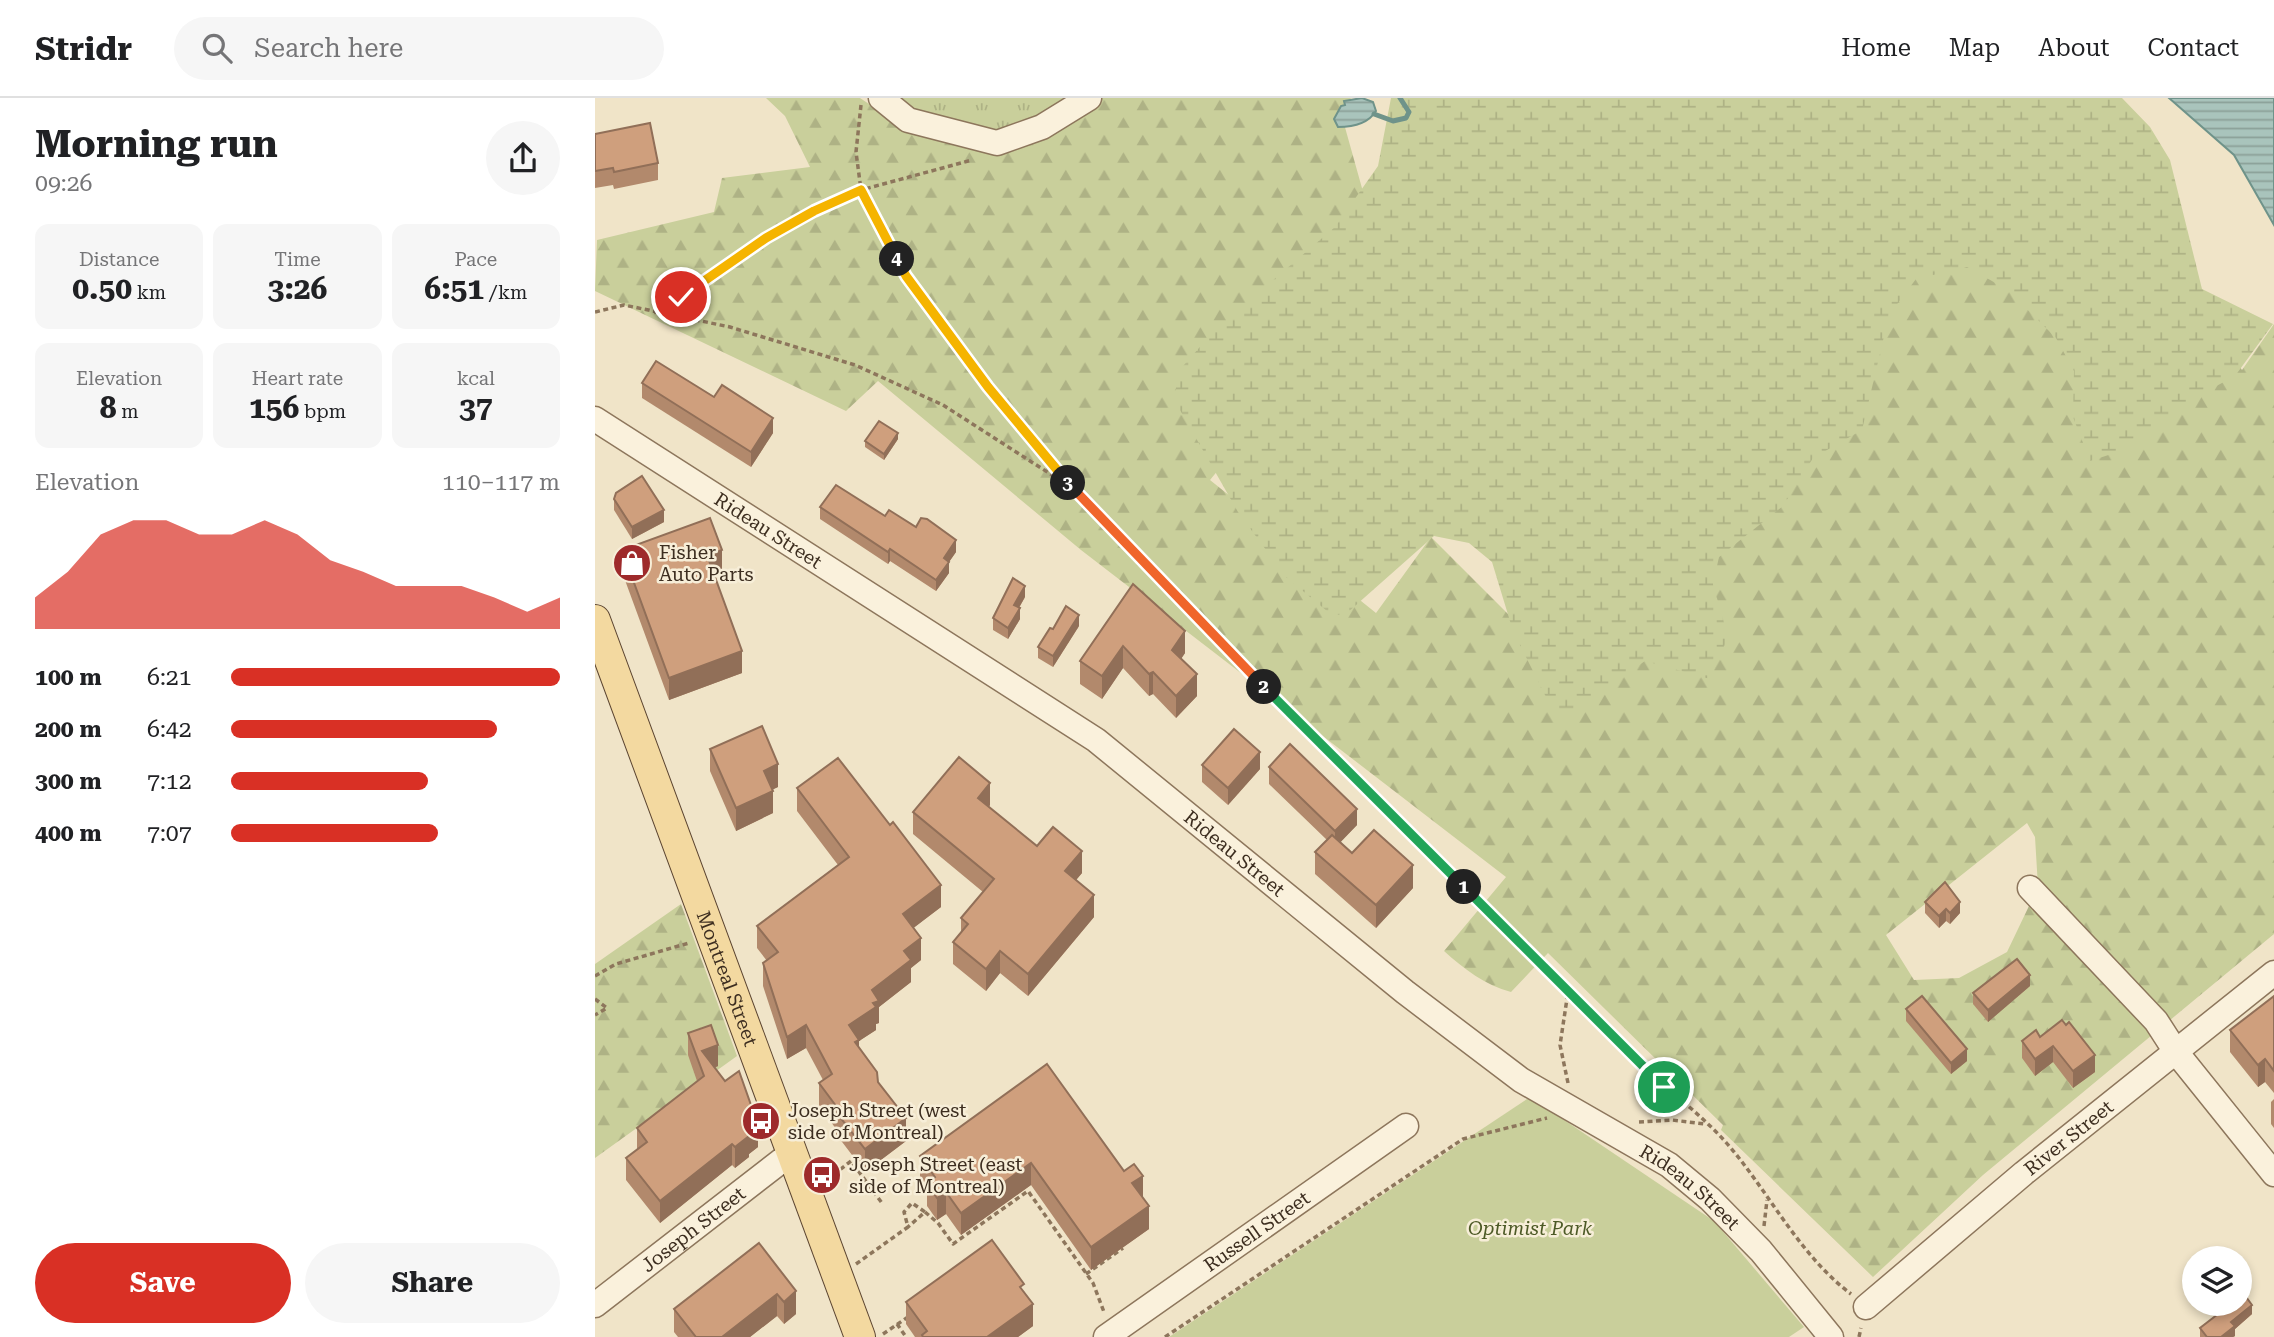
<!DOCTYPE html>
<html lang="en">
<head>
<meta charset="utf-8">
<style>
  :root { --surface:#fff; --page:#f6f6f6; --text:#202124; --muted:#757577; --line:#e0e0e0; --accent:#d93025 }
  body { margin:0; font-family:"Roboto Serif",serif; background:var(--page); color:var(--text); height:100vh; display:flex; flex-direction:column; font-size:26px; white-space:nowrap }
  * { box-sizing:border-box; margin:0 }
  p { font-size:23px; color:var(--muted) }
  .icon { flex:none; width:38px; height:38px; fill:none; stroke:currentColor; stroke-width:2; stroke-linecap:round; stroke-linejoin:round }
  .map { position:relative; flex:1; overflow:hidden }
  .side { display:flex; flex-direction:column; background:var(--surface); width:595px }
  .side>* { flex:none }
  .tools { position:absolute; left:1587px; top:1148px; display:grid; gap:14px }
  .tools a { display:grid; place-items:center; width:70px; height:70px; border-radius:50%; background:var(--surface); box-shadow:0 4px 10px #0003; font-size:35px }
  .pin { position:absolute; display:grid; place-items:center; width:60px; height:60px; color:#fff; margin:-30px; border:4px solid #fff; border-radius:50%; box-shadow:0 2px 7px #0007 }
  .km { position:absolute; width:35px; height:35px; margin:-18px; border-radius:50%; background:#222; color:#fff; font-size:19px; line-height:35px; text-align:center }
  .round { display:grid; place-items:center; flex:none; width:74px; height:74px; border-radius:37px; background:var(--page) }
  .headline { display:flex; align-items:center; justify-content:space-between; height:119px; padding:0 35px }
  h1 { font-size:38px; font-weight:700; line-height:52px }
  .stats { display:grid; grid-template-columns:repeat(3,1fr); gap:10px; height:119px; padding:7px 35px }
  .stats div { display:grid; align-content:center; border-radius:14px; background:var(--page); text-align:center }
  .stats b { font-size:30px; font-weight:700 }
  .stats small { font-size:19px; font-weight:400 }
  .stats p { font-size:19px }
  .chart { height:196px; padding:14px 35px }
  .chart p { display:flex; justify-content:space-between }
  .chart svg { width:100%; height:126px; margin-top:7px; fill:var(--accent); opacity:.7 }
  .action { display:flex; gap:14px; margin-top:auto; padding:14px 35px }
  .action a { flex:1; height:80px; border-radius:42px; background:var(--accent); color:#fff; font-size:28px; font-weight:700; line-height:80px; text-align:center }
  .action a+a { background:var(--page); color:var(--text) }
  ul { padding:0 35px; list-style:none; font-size:23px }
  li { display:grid; grid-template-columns:112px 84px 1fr; align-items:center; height:52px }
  li i { height:18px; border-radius:9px; background:var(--accent) }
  header { display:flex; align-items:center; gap:42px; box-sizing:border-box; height:98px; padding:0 35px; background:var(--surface); border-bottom:2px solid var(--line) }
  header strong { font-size:33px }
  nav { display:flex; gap:38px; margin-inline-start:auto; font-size:24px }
  .search { width:490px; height:63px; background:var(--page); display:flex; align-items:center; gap:18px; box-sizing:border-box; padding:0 24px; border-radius:38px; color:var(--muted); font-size:26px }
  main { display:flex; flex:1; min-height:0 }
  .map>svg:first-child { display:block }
  .grass { fill:url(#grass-tufts) }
  .forest { fill:url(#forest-firs); fill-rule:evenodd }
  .wetland { fill:url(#wetland-marsh) }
  .green { fill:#c9cf9b }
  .water { fill:url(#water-rules); stroke:#6f938a; stroke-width:2 }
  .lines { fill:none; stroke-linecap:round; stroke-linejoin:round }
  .stream { stroke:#6f938a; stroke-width:5 }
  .minor-casing { stroke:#8d765c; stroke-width:27 }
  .major-casing { stroke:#5b4430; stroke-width:32 }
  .path { stroke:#8d765c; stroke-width:3.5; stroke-dasharray:5 3.5; stroke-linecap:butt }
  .minor { stroke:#faf1dc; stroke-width:24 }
  .major { stroke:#f3d9a0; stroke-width:30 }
  .wall { fill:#b2896c }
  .shaded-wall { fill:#916f58 }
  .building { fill:#cf9f7d; stroke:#916f58; stroke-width:2 }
  .split-1-casing { stroke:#fff; stroke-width:14 }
  .split-2-casing { stroke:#fff; stroke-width:14 }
  .split-3-casing { stroke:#fff; stroke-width:14 }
  .split-4-casing { stroke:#fff; stroke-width:14 }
  .split-5-casing { stroke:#fff; stroke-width:14 }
  .split-1 { stroke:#22a559; stroke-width:9 }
  .split-2 { stroke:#22a559; stroke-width:9 }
  .split-3 { stroke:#f0652b; stroke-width:9 }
  .split-4 { stroke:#f5b400; stroke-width:9 }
  .split-5 { stroke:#f5b400; stroke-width:9 }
  .labels { text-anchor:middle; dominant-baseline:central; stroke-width:5; stroke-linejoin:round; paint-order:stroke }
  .street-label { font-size:19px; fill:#3d2e20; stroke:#f7eed8 }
  .poi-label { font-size:19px; fill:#3d2e20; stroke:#f7eed8; text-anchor:start }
  .park-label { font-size:19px; font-style:italic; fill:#4d5a26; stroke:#f7eed8 }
</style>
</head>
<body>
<header>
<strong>Stridr</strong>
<div class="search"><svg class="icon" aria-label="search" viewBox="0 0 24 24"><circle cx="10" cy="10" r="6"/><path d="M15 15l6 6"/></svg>Search here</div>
<nav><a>Home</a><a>Map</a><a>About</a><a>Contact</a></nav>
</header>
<main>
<section class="side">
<div class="headline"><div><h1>Morning run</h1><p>09:26</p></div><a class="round"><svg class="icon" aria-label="share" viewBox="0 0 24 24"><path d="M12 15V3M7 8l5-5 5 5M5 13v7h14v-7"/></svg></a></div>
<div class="stats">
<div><p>Distance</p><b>0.50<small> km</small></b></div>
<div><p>Time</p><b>3:26</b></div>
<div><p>Pace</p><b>6:51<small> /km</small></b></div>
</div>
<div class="stats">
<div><p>Elevation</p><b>8<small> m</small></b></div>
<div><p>Heart rate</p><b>156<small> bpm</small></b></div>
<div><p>kcal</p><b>37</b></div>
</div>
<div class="chart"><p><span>Elevation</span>110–117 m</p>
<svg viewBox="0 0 160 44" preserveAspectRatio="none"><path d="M0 44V33L10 24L20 11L30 6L40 6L50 11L60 11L70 6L80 11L90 20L100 24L110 29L120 29L130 29L140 33L150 38L160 33V44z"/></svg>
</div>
<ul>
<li><b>100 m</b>6:21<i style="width:100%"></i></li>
<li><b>200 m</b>6:42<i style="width:81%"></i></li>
<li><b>300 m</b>7:12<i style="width:60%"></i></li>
<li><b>400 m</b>7:07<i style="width:63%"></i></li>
</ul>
<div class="action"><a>Save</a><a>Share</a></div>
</section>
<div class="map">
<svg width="1679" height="1239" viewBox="0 0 1679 1239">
  <defs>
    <pattern id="grass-tufts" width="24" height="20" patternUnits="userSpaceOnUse" patternTransform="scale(1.75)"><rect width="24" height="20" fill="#c9cf9b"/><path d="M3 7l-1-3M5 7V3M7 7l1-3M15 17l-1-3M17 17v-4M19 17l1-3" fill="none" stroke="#aeb285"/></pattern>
    <pattern id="forest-firs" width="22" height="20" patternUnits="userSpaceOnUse" patternTransform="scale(1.75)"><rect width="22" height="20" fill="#c9cf9b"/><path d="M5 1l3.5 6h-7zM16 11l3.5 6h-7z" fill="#aeb285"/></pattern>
    <pattern id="wetland-marsh" width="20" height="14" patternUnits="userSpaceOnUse" patternTransform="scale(1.75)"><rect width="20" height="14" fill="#c9cf9b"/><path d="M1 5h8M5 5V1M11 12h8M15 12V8" fill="none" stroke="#aeb285"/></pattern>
    <pattern id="water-rules" width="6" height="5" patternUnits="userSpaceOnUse" patternTransform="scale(1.75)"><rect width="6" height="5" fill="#a9c4bc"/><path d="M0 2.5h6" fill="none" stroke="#8ba098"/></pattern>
  </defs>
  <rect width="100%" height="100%" fill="#f0e4c8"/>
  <polygon class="grass" points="294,0 475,0 447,21 388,38 312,13"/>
  <g class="forest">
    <path d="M171 0H265L304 26 398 55 502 0H756L746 15 803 219 678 305 615 382 781 515 836 439 937 540 1460 0 1647 272 1679 226V836L1388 1077 1278 1179 1126 1032 1128 1027 953 855 916 894C890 887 869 871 849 853L911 779 486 452 283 283 251 313 0 193 2 142 119 114 127 80 215 69 190 18ZM1432 725 1440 739 1443 789 1412 854 1364 880 1319 882 1291 837Z"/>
    <polygon points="86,806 142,958 0,1060 0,866"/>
  </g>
  <polygon class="wetland" points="796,0 1527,0 1555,29 1575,62 1607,191 1678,226 1640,278 1586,307 1532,351 1495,363 1478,319 1479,273 1461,240 1413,192 1372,169 1321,181 1294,217 1267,332 1218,360 1188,408 1124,459 1118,486 1133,539 1115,581 1050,563 972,616 953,603 918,533 897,464 874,445 839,438 752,515 738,518 691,479 643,414 581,305 581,276 619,233 740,129 783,68"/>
  <polygon class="green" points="935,999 1119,1123 1209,1229 1194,1239 574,1239"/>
  <g class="water">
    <path d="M767 0 778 4 781 13C773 26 758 29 743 29L739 21 746 8 750 7 749 3Z"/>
    <polygon points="1574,0 1679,0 1679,127 1639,57"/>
  </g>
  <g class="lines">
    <polyline class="stream" points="779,16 798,23 811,20 814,14 805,0"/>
    <defs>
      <g id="minor">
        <polyline points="286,0 313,22 402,45 447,29 494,0"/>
        <path id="s1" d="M0 321 501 642 810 894 926 982 1074 1067 1115 1101 1166 1153 1236 1239"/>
        <polyline points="1435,790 1561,923 1581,954 1679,1076"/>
        <path id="s2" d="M0 1207 195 1056"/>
        <path id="s3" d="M1271 1209 1429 1075 1679 875"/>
        <path id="s4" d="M511 1239 811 1028"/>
      </g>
      <g id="major">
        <path id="s5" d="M0 522 265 1239"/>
      </g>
    </defs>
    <use href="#minor" class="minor-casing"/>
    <use href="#major" class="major-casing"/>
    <g class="path">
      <path d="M266 7 261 54 266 92 311 178 393 289 479 391 645 564 1038 960C1072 992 1111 1019 1140 1055 1178 1102 1207 1159 1256 1196"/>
      <polyline points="0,214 29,207 135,229 260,267 348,307 474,388"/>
      <polyline points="59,215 128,173 171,140 219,113 266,92 377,62"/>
      <polyline points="0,878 21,866 94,845"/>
      <polyline points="0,901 12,910 0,917"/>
      <polyline points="973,985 965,947 973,894"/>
      <polyline points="1044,1024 1077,1022 1110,1026"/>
      <polyline points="232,1082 256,1063 287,1105"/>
      <polyline points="330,1114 343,1125 358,1146 433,1093 498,1185 509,1214"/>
      <polyline points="1169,1128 1172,1102"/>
      <polyline points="261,1166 313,1129 309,1114 317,1105 330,1114 313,1129"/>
      <polyline points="491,1176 528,1150"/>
      <polyline points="302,1226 311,1239"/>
      <polyline points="288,1236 313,1219"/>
      <polyline points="570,1239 868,1041 952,1020"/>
      <polyline points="1264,1239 1266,1230"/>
    </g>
    <use href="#minor" class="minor"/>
    <use href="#major" class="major"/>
  </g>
  <g class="wall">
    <polygon points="0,36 63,65 63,82 19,91 18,87 0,90"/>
    <polygon points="47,285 119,299 178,335 156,369 47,300"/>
    <polygon points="303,341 289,362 270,349 270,343"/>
    <polygon points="19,401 69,424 37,441 19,412"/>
    <polygon points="225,409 290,418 321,429 361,454 354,464 354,475 341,493 295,463 293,466 225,421"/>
    <polygon points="27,452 127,474 120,476 147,575 74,602 27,474"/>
    <polygon points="538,486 590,555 586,561 602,598 581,620 558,596 554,598 528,570 507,601 485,586 485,563"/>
    <polygon points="430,499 424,510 425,521 413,541 398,532 398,520"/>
    <polygon points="484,528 458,569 443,560 443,549"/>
    <polygon points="115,651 183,689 177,691 178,715 141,733 115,673"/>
    <polygon points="607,667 665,671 633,707 607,684"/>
    <polygon points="674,669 762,727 745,744 757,755 818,790 781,830 720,776 720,754 732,742 674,686"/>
    <polygon points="202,690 346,809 318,830 326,862 316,870 316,884 284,909 284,925 281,926 281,932 264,943 264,949 283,984 311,1043 270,1074 241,1036 241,1031 224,1007 224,985 228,982 211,950 192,961 168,888 168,865 172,863 162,850 162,828 243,767 202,713"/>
    <polygon points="395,707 394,709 442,748 487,775 481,782 499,819 433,898 405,875 391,893 358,866 358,844 366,835 366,820 388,794 318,736 318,714"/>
    <polygon points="1330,804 1365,815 1355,826 1351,823 1344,830 1330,815"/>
    <polygon points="1435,888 1393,924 1378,906 1378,895"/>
    <polygon points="1679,898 1679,995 1670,984 1663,989 1635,954 1635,932"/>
    <polygon points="1311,911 1372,963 1356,976 1311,923"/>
    <polygon points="93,935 123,968 120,970 163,1049 154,1056 154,1059 140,1070 137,1067 65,1125 31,1082 31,1060 42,1052 42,1030 102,983 93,957"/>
    <polygon points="1445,939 1500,974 1478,990 1458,964 1440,978 1427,960 1427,943"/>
    <polygon points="452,966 547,1100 554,1131 496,1172 436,1087 366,1137 351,1116 342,1122 332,1108 332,1090 325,1081 325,1058"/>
    <polygon points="1679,1001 1679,1030 1676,1026 1676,1004"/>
    <polygon points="201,1193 201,1216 189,1226 182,1218 155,1239 83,1239 79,1234 79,1211"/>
    <polygon points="429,1193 438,1228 423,1239 320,1239 311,1226 311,1204"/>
    <polygon points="1624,1210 1657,1216 1640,1231 1640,1238 1638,1239 1605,1239 1605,1230 1624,1215"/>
  </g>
  <g class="shaded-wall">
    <polygon points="178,320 178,335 156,369 156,354"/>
    <polygon points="303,335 303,341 289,362 289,356"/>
    <polygon points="69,412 69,424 37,441 37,429"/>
    <polygon points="361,442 361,454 354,464 354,475 341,493 341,482 349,460"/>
    <polygon points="295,451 295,463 293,466 293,454"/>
    <polygon points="127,452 127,474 112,479 112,457"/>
    <polygon points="430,488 430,499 419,518 419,507"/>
    <polygon points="425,510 425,521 413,541 413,530"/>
    <polygon points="484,517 484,528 458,569 458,558"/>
    <polygon points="590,533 590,555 577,574 577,552"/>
    <polygon points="528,548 528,570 507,601 507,578"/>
    <polygon points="147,553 147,575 74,602 74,580"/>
    <polygon points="558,574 558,596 554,598 554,576"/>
    <polygon points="602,576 602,598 581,620 581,598"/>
    <polygon points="665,654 665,671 633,707 633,690"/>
    <polygon points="183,666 183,689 169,696 169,673"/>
    <polygon points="395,685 395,707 383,722 383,700"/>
    <polygon points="178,693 178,715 141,733 141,710"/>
    <polygon points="762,711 762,727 740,750 740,733"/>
    <polygon points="487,753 487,775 470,795 470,773"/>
    <polygon points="818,767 818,790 781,830 781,807"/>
    <polygon points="346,787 346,809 308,838 308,816"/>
    <polygon points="499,797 499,819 433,898 433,876"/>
    <polygon points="1365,804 1365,815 1355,826 1355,815"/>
    <polygon points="1351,811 1351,823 1344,830 1344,818"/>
    <polygon points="326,840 326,862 316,870 316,884 284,909 284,925 281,926 281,932 264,943 264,964 254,927 277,892 309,853"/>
    <polygon points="405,853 405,875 391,893 391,871"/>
    <polygon points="1435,877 1435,888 1393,924 1393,912"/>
    <polygon points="211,927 211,950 192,961 192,939"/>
    <polygon points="123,947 123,968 107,974 107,953"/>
    <polygon points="1458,948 1458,964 1440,978 1440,961"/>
    <polygon points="1372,951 1372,963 1356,976 1356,965"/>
    <polygon points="1500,957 1500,974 1478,990 1478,973"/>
    <polygon points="1670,961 1670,984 1663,989 1663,967"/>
    <polygon points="311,1020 311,1043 270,1074 270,1051"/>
    <polygon points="163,1027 163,1049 154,1056 154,1059 140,1070 140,1049 152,1035"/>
    <polygon points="137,1046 137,1067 65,1125 65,1103"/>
    <polygon points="436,1065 436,1087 366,1137 366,1115"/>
    <polygon points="548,1078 548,1100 537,1085"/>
    <polygon points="351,1094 351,1116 342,1122 342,1100"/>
    <polygon points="554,1108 554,1131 496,1172 496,1149"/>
    <polygon points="201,1193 201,1216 189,1226 189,1204"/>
    <polygon points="182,1196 182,1218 155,1239 127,1239"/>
    <polygon points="438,1206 438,1228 423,1239 392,1239"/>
    <polygon points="1657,1207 1657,1216 1640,1231 1640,1238 1638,1239 1626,1239 1636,1224"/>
  </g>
  <g class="building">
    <polygon points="55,25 63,65 19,74 18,70 0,73 0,36"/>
    <polygon points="61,263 119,299 127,287 178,320 156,354 47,285"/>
    <polygon points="284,323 303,335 289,356 270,343"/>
    <polygon points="47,378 69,412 37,429 19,401 21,395"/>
    <polygon points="241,387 290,418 294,412 321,429 326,420 332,421 361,442 349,460 354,464 341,482 295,451 293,454 225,409"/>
    <polygon points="115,420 127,452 112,457 147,553 74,580 27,452"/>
    <polygon points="418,480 430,488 419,507 425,510 413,530 398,520"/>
    <polygon points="538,486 590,533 577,552 602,576 581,598 558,574 554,576 528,548 507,578 485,563"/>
    <polygon points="471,508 484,517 458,558 443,549 455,530 458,531"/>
    <polygon points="167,628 183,666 169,673 178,693 141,710 115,651"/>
    <polygon points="639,631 665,654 633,690 607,667"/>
    <polygon points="695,646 762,711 740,733 674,669"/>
    <polygon points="364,659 395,685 383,700 442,748 458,729 487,753 470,773 499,797 433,876 405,853 391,871 358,844 373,826 366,820 399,781 318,714"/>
    <polygon points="243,660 295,727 298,724 346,787 308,816 326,840 309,853 316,862 277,892 284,903 278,905 281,909 254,927 264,942 260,944 282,974 283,984 311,1020 270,1051 241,1014 244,1012 224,985 237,976 211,927 192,939 168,865 183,854 162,828 254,759 202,690"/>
    <polygon points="779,732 818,767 781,807 720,754 737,737 757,755"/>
    <polygon points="1350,784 1365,804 1355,815 1351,811 1344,818 1330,804"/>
    <polygon points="1422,861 1435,877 1393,912 1378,895"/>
    <polygon points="1327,898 1372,951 1356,965 1311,911"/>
    <polygon points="1679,898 1679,973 1670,961 1663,967 1635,932"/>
    <polygon points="1467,922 1471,927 1474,924 1500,957 1478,973 1458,948 1440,961 1427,943 1441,932 1445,939"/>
    <polygon points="116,927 123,947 107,953 130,983 144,973 163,1027 152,1035 154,1038 140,1049 137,1046 65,1103 31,1060 52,1044 42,1030 109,978 93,935"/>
    <polygon points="452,966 529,1073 539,1066 548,1078 537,1085 554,1108 496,1149 436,1065 366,1115 351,1094 342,1100 332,1086 340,1079 325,1058"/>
    <polygon points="397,1142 429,1186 425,1189 438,1206 392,1239 328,1239 327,1237 332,1233 311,1204"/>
    <polygon points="164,1145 201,1193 189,1204 182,1196 127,1239 101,1239 79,1211"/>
    <polygon points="1646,1192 1657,1207 1636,1224 1640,1228 1626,1239 1612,1239 1605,1230 1627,1213 1624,1210 1629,1206 1645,1206"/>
  </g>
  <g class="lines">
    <defs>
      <polyline id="split-1" points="869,789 1069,989"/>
      <polyline id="split-2" points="669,589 869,789"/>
      <polyline id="split-3" points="473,385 669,589"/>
      <polyline id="split-4" points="302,161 311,178 393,289 473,385"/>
      <polyline id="split-5" points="86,199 171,140 219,113 266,92 302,161"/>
    </defs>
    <use href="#split-1" class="split-1-casing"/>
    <use href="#split-2" class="split-2-casing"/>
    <use href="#split-3" class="split-3-casing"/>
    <use href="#split-4" class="split-4-casing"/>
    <use href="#split-5" class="split-5-casing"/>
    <use href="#split-1" class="split-1"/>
    <use href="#split-2" class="split-2"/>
    <use href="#split-3" class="split-3"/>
    <use href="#split-4" class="split-4"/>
    <use href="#split-5" class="split-5"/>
  </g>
  <defs>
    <symbol id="shop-disc" viewBox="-11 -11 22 22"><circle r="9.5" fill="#9e2a2b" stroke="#f7eed8"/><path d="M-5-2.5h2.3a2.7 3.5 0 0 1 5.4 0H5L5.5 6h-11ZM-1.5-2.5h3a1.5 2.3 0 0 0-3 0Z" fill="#fff"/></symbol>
    <symbol id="bus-disc" viewBox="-11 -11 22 22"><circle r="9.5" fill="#9e2a2b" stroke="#f7eed8"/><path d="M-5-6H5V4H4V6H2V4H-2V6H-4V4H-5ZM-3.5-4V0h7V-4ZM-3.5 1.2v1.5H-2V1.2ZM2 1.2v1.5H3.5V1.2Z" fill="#fff"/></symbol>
  </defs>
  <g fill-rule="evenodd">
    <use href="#shop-disc" x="15" y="443" width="44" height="44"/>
    <use href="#bus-disc" x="144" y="1001" width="44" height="44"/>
    <use href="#bus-disc" x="205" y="1055" width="44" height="44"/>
  </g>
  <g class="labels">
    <g class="street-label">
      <text stroke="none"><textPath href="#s1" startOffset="206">Rideau Street</textPath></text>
      <text stroke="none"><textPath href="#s1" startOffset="774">Rideau Street</textPath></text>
      <text stroke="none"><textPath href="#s5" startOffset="382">Montreal Street</textPath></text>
      <text stroke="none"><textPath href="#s3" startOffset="264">River Street</textPath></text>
      <text stroke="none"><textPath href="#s1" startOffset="1340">Rideau Street</textPath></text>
      <text stroke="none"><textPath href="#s2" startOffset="124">Joseph Street</textPath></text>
      <text stroke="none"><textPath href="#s4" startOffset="184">Russell Street</textPath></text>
    </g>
    <g class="poi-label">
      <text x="64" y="454">Fisher<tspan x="64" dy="22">Auto Parts</tspan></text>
      <text x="193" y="1012">Joseph Street (west<tspan x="193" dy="22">side of Montreal)</tspan></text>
      <text x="254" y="1066">Joseph Street (east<tspan x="254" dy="22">side of Montreal)</tspan></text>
    </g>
    <g class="park-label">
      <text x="935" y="1130">Optimist Park</text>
    </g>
  </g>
</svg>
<div class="tools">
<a><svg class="icon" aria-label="layers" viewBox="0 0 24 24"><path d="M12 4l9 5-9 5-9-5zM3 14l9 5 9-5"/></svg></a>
</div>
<div class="pin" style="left:1069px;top:989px;background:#1e9e55"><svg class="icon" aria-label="arrive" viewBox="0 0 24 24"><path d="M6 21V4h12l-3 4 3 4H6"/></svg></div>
<div class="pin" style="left:86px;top:199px;background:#d93025"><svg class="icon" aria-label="check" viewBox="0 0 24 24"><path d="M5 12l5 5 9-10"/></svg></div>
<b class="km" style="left:869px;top:789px">1</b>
<b class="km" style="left:669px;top:589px">2</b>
<b class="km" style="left:473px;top:385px">3</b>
<b class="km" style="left:302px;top:161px">4</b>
</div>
</main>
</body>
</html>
